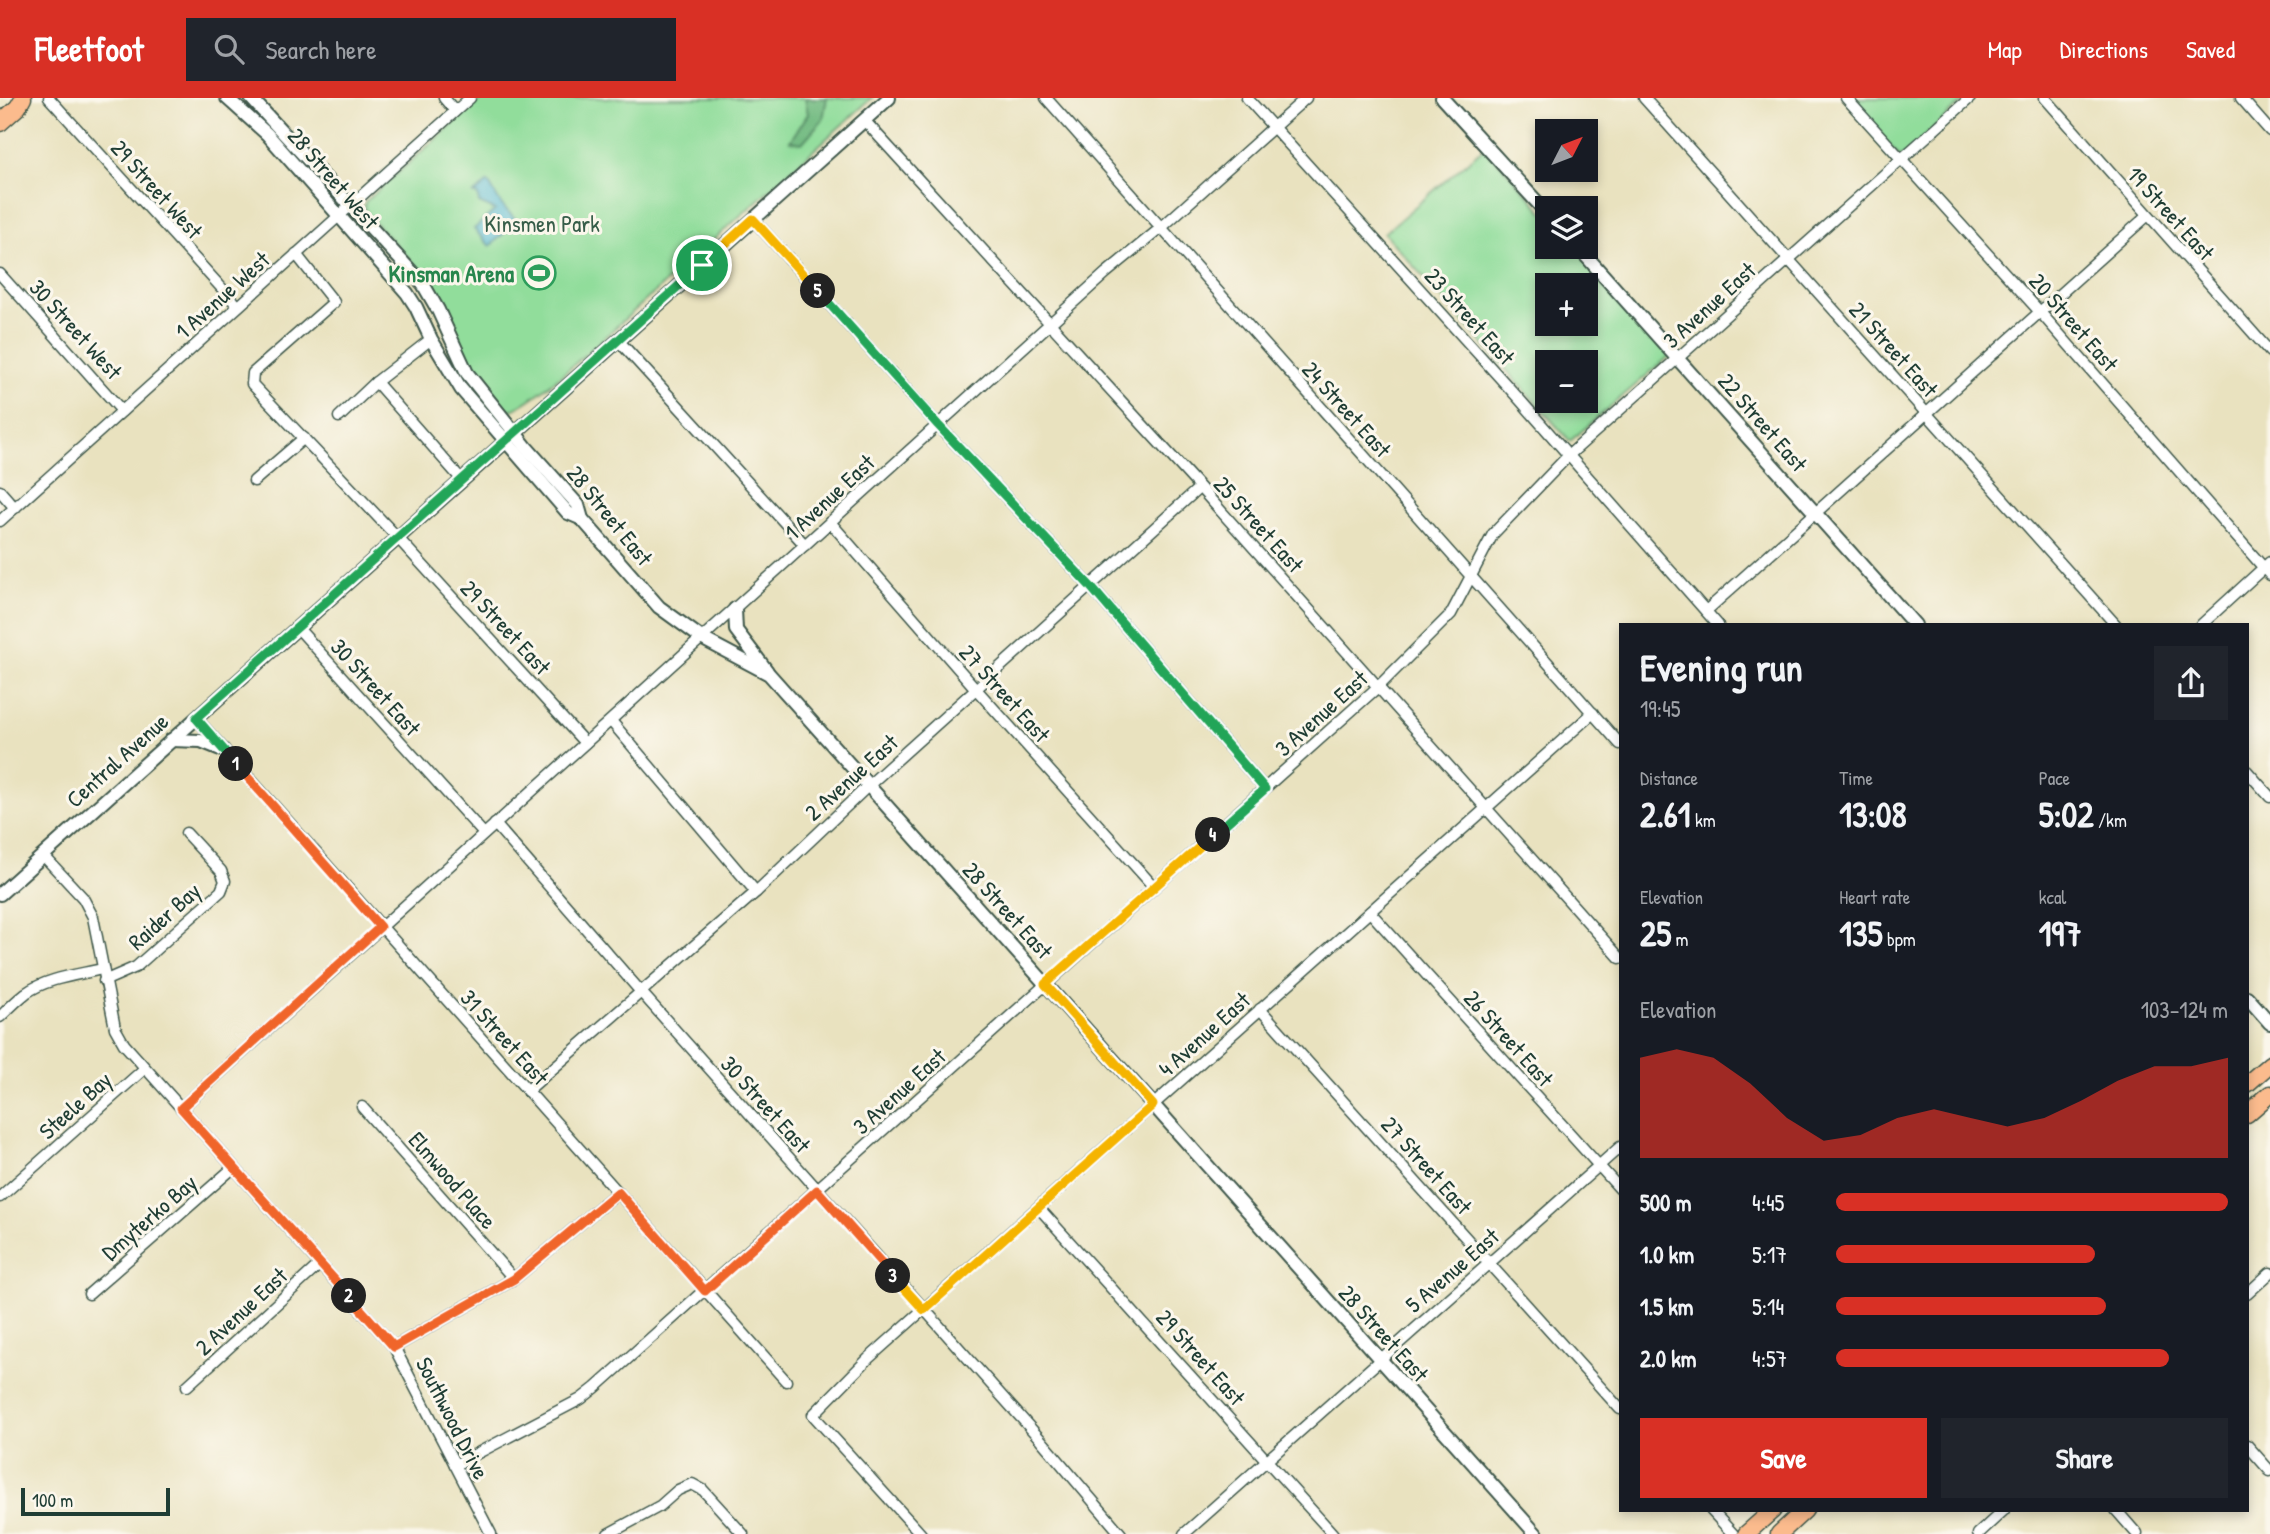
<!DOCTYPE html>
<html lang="en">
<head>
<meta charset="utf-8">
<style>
  :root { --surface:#171b24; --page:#20242c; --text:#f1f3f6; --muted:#9ea1a6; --accent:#d93025 }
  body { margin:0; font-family:"Patrick Hand",sans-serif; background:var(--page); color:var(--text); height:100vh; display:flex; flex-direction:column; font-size:26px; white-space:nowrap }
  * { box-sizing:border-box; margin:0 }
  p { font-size:23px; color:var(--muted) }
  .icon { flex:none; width:38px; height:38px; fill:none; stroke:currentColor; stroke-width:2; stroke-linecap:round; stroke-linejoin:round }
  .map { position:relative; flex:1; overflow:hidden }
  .drawer { position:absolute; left:1619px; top:525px; width:630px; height:889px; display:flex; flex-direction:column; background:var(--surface); border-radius:0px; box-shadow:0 4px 10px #0003 }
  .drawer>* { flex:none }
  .needle { width:46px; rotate:48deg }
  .tools { position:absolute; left:1535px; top:21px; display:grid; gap:14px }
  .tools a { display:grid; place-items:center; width:63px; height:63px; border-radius:0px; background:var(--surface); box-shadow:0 4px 10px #0003; font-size:35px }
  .scale { position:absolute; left:21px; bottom:18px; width:149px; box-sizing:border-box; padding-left:7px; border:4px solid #1f3d34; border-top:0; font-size:19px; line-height:24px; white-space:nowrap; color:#1f3d34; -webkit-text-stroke:5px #fbf7ec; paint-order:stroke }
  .pin { position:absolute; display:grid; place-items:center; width:60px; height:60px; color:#fff; margin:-30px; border:4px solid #fff; border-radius:50%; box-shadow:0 2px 7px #0007 }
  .km { position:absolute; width:35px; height:35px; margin:-18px; border-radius:50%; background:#222; color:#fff; font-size:19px; line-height:35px; text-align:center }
  .round { display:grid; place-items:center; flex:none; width:74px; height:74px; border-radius:0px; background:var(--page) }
  .head { display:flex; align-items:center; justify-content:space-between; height:119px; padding:0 21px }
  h1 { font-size:38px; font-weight:700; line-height:52px }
  .figures { display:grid; grid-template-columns:repeat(3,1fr); gap:10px; height:119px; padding:7px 21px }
  .figures div { display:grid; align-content:center }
  .figures b { font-size:35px; font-weight:700 }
  .figures small { font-size:19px; font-weight:400 }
  .figures p { font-size:19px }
  .chart { height:196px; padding:14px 21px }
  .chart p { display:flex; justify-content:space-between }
  .chart svg { width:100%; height:126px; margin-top:7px; fill:var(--accent); opacity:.7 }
  .action { display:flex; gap:14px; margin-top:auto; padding:14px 21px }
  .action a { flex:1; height:80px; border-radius:0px; background:var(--accent); color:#fff; font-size:28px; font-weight:700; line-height:80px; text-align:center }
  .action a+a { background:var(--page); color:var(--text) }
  ul { padding:0 21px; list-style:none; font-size:23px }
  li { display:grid; grid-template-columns:112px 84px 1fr; align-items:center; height:52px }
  li i { height:18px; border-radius:9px; background:var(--accent) }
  header { display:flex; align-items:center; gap:42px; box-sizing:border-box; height:98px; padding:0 35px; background:var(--accent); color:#fff }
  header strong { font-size:33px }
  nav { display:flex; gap:38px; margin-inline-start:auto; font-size:24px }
  .search { width:490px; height:63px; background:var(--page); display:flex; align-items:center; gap:18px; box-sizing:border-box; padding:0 24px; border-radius:0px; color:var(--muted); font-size:26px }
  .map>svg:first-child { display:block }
  .green { fill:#91dd9b; stroke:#588d68; stroke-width:2; fill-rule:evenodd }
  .forest { fill:#74bc83; stroke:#4a7c5c; stroke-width:2 }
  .water { fill:#52b9d0; stroke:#387b82; stroke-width:2 }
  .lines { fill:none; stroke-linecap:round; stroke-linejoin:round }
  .minor-casing { stroke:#3d5649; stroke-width:13 }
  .tertiary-casing { stroke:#3d5649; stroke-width:16 }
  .primary-casing { stroke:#3d5649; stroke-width:19 }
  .trunk-casing { stroke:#3d5649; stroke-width:19 }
  .minor { stroke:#fff; stroke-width:10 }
  .tertiary { stroke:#fff; stroke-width:12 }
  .primary { stroke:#fbbb8d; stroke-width:16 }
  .trunk { stroke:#fbbb8d; stroke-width:16 }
  .split-1-casing { stroke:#fff; stroke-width:14 }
  .split-2-casing { stroke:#fff; stroke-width:14 }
  .split-3-casing { stroke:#fff; stroke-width:14 }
  .split-4-casing { stroke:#fff; stroke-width:14 }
  .split-5-casing { stroke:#fff; stroke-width:14 }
  .split-6-casing { stroke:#fff; stroke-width:14 }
  .split-1 { stroke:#22a559; stroke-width:9 }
  .split-2 { stroke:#f0652b; stroke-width:9 }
  .split-3 { stroke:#f0652b; stroke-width:9 }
  .split-4 { stroke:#f5b400; stroke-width:9 }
  .split-5 { stroke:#22a559; stroke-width:9 }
  .split-6 { stroke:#f5b400; stroke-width:9 }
  .labels { text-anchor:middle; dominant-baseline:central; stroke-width:6; stroke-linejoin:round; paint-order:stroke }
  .street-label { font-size:23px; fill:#1f3d34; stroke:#fbf7ec }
  .park-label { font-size:23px; fill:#365d49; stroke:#fbf7ec }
  .leisure-label { font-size:23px; font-weight:bold; fill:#27864d; stroke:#fbf7ec; text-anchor:end }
</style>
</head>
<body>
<header>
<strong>Fleetfoot</strong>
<div class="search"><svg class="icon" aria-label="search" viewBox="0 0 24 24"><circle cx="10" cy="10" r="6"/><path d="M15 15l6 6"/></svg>Search here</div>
<nav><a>Map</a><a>Directions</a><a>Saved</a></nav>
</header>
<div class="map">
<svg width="2270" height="1436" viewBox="0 0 2270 1436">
  <rect width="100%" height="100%" fill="#fbf7ec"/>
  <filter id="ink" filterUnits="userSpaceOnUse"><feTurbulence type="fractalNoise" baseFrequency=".0143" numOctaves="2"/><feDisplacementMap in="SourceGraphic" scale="14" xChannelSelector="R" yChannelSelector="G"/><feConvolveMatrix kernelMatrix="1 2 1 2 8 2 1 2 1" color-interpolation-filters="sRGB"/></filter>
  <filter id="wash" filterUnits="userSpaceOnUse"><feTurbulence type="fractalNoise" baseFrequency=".00686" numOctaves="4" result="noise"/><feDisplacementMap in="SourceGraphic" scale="28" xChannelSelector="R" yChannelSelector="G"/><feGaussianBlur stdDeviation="1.57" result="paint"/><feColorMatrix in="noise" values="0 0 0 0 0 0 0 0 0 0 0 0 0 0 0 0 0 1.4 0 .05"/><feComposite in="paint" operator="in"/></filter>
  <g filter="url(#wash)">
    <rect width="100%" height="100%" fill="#e9e2bf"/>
    <g class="green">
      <path d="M482 0H872L568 272C557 281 522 311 510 312 502 309 497 302 491 295 461 262 454 223 431 187 413 159 383 139 364 110L365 104Z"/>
      <polygon points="1846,0 1967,0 1901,60"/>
      <path d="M1485 49 1547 118V149H1575L1672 256 1570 343 1384 135ZM1547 187H1586V226H1547ZM1547 264H1586V303H1547Z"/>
    </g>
    <polygon class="forest" points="805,0 827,0 823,21 802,45 790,43 808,16"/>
    <polygon class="water" points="488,84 501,106 517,123 490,148 474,131 495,112 479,105 478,97 474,96"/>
  </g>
  <g filter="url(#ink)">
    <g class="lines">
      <defs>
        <g id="minor">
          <polyline points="49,0 238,208"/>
          <polyline points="444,0 455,13"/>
          <polyline points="1046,0 1620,646"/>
          <polyline points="1247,0 1520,302 1718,527"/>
          <polyline points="1644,0 2116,527"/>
          <polyline points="1846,0 2040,214 2270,477"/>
          <polyline points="2045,0 2270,254"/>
          <polyline points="2241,0 2270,33"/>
          <polyline points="864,22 1195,384 1620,860"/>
          <polyline points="753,121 938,327 1091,489 1265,691"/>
          <polyline points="296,156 334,204 253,275 252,286 397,439 585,645"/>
          <polyline points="0,176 122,313"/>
          <polyline points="618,242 805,447"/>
          <polyline points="376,284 462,382"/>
          <polyline points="339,319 376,284 431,241"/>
          <polyline points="254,383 304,340"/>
          <polyline points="0,393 15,410"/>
          <polyline points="0,423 470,0"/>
          <polyline points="830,424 976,591 1154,789"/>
          <polyline points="1706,513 2147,118"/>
          <polyline points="2201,527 2270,464"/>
          <polyline points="297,529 484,736"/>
          <polyline points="196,620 786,1283"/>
          <polyline points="611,623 756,794"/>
          <polyline points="2247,673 2270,699"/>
          <polyline points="495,726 641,894 1041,1342 1121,1436"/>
          <polyline points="43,757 83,800 93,819 115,930 124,946 394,1249 491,1436"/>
          <polyline points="1370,814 1620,1091"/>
          <polyline points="104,883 136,869 221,793 225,783 221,773 186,735"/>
          <polyline points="1260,911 1620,1311"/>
          <path d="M0 919C8 911 17 902 26 895 47 880 77 877 102 871"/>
          <polyline points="527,993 756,794 869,687 1199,390"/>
          <polyline points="362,1009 514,1181"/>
          <polyline points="181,1010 1106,175 1162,129 1306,0"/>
          <polyline points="0,1099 144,971"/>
          <polyline points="1039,1110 1333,1436"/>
          <polyline points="89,1196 233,1070"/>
          <polyline points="2247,1196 2270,1175"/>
          <polyline points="394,1249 514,1181 618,1094"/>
          <polyline points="187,1288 320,1166"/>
          <polyline points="2247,1347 2270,1373"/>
          <polyline points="455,1367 581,1301 595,1290 1379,588 1451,516 1493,436 1569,357 1970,0"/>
          <polyline points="1711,1412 1733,1436"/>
          <polyline points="2116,1412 2137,1436"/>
          <polyline points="608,1436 660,1408 678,1392 692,1386 703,1392 743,1436"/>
          <polyline points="921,1436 813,1317 869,1260 1593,615"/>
          <polyline points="1184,1436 1620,1049"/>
          <polyline points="1978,1436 2004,1412"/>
        </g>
        <g id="tertiary">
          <polyline points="227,0 267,36 407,195 416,209 431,241 461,291 568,415 582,421"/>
          <polyline points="251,0 423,186 438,212 467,275 527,350 578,407 582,421 659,509 703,541 769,576 1536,1436"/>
          <polyline points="1442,0 1547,115"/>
          <polyline points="1578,149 1915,527"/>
          <polyline points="735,511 736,532 767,573"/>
          <polyline points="171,642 201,643 223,652"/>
          <polyline points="0,796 889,0"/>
          <polyline points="2247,899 2270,925"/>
        </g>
        <g id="primary">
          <polyline points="2247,986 2270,966"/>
          <polyline points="2247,1016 2270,996"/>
          <polyline points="1746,1436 1773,1412"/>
          <polyline points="1779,1436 1805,1412"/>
        </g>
        <polyline id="trunk" points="0,25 18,9 23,0"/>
      </defs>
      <use href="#minor" class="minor-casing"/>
      <use href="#tertiary" class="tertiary-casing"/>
      <use href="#primary" class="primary-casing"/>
      <use href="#trunk" class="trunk-casing"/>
      <use href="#minor" class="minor"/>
      <use href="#tertiary" class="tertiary"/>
      <use href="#primary" class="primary"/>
      <use href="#trunk" class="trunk"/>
    </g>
  </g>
  <g class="lines" filter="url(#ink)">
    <defs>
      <polyline id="split-1" points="236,666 196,620 702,167"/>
      <polyline id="split-2" points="236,666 380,829 181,1010 349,1198"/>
      <polyline id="split-3" points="349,1198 394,1249 514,1181 618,1094 705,1193 817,1092 893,1178"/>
      <polyline id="split-4" points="893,1178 924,1212 1153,1007 1045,886 1213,737"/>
      <polyline id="split-5" points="818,193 938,327 1091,489 1265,691 1213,737"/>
      <polyline id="split-6" points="702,167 753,121 818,193"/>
    </defs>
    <use href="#split-1" class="split-1-casing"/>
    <use href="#split-2" class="split-2-casing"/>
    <use href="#split-3" class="split-3-casing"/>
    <use href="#split-4" class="split-4-casing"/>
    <use href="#split-5" class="split-5-casing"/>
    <use href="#split-6" class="split-6-casing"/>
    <use href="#split-1" class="split-1"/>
    <use href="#split-2" class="split-2"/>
    <use href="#split-3" class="split-3"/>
    <use href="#split-4" class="split-4"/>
    <use href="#split-5" class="split-5"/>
    <use href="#split-6" class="split-6"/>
  </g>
  <defs>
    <symbol id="stadium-ring" viewBox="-11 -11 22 22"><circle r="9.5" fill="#fbf7ec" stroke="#2e9e5b" stroke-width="1.5"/><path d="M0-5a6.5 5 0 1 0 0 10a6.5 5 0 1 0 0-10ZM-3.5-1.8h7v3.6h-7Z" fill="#2e9e5b"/></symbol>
  </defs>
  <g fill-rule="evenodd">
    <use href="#stadium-ring" x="520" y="156" width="38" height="38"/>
  </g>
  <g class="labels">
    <g class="street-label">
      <text transform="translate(334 80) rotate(49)">28 Street West</text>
      <text transform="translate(157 91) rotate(48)">29 Street West</text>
      <text transform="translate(2171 115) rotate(48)">19 Street East</text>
      <text transform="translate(222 197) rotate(-42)">1 Avenue West</text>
      <text transform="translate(1709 207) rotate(-42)">3 Avenue East</text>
      <text transform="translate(1470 218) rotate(48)">23 Street East</text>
      <text transform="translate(2074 224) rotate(49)">20 Street East</text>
      <text transform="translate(76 231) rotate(48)">30 Street West</text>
      <text transform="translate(1894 251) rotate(48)">21 Street East</text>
      <text transform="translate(1347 311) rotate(48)">24 Street East</text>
      <text transform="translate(1763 324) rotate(49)">22 Street East</text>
      <text transform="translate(829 399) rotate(-43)">1 Avenue East</text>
      <text transform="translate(610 417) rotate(51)">28 Street East</text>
      <text transform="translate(1259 426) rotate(48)">25 Street East</text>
      <text transform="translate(506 529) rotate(47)">29 Street East</text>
      <text transform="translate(376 589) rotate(48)">30 Street East</text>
      <text transform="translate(1005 595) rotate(48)">27 Street East</text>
      <text transform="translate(1321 615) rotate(-42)">3 Avenue East</text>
      <text transform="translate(117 662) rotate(-42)">Central Avenue</text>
      <text transform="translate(851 679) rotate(-42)">2 Avenue East</text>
      <text transform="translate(1008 812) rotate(48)">28 Street East</text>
      <text transform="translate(164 818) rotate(-42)">Raider Bay</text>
      <text transform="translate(1204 936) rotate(-42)">4 Avenue East</text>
      <text transform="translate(505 939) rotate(48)">31 Street East</text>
      <text transform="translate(1509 940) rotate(48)">26 Street East</text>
      <text transform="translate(899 993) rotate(-42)">3 Avenue East</text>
      <text transform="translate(766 1006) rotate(48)">30 Street East</text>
      <text transform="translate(75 1007) rotate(-42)">Steele Bay</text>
      <text transform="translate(1427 1067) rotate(48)">27 Street East</text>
      <text transform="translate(453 1082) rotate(49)">Elmwood Place</text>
      <text transform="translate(149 1119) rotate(-41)">Dmyterko Bay</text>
      <text transform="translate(1452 1172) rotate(-41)">5 Avenue East</text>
      <text transform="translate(241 1213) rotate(-43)">2 Avenue East</text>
      <text transform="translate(1384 1235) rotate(48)">28 Street East</text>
      <text transform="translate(1201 1259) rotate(48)">29 Street East</text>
      <text transform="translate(453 1320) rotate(63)">Southwood Drive</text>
    </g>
    <g class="park-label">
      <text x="542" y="125">Kinsmen Park</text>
    </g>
    <g class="leisure-label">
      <text x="514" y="175">Kinsman Arena</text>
    </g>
  </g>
</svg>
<div class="tools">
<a><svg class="needle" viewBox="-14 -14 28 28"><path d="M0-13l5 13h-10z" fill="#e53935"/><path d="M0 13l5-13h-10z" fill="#9ea1a6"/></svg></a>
<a><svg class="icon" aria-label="layers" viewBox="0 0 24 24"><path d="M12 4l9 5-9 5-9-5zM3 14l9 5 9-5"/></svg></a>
<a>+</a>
<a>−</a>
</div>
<div class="scale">100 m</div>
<div class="pin" style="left:702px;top:167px;background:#1e9e55"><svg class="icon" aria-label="arrive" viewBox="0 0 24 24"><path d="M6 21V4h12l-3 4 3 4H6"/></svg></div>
<b class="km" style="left:236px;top:666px">1</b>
<b class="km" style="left:349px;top:1198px">2</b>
<b class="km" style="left:893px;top:1178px">3</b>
<b class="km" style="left:1213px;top:737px">4</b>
<b class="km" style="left:818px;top:193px">5</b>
<section class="drawer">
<div class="head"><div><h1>Evening run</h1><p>19:45</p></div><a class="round"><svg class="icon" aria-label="share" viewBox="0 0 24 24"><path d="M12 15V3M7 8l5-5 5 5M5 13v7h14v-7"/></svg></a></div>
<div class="figures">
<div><p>Distance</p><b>2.61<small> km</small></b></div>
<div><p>Time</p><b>13:08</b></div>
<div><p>Pace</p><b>5:02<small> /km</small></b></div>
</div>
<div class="figures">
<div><p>Elevation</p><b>25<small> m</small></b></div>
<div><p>Heart rate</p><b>135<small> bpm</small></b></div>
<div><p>kcal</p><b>197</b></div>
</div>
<div class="chart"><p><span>Elevation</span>103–124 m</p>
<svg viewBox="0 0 160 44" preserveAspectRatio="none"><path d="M0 44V9L10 6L20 9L30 18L40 30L50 38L60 36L70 30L80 27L90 30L100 33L110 30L120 24L130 17L140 12L150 12L160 9V44z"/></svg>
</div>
<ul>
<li><b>500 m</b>4:45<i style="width:100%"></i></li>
<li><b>1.0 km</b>5:17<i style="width:66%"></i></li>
<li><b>1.5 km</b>5:14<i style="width:69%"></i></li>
<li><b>2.0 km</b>4:57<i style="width:85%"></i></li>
</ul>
<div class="action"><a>Save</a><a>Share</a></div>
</section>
</div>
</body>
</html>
